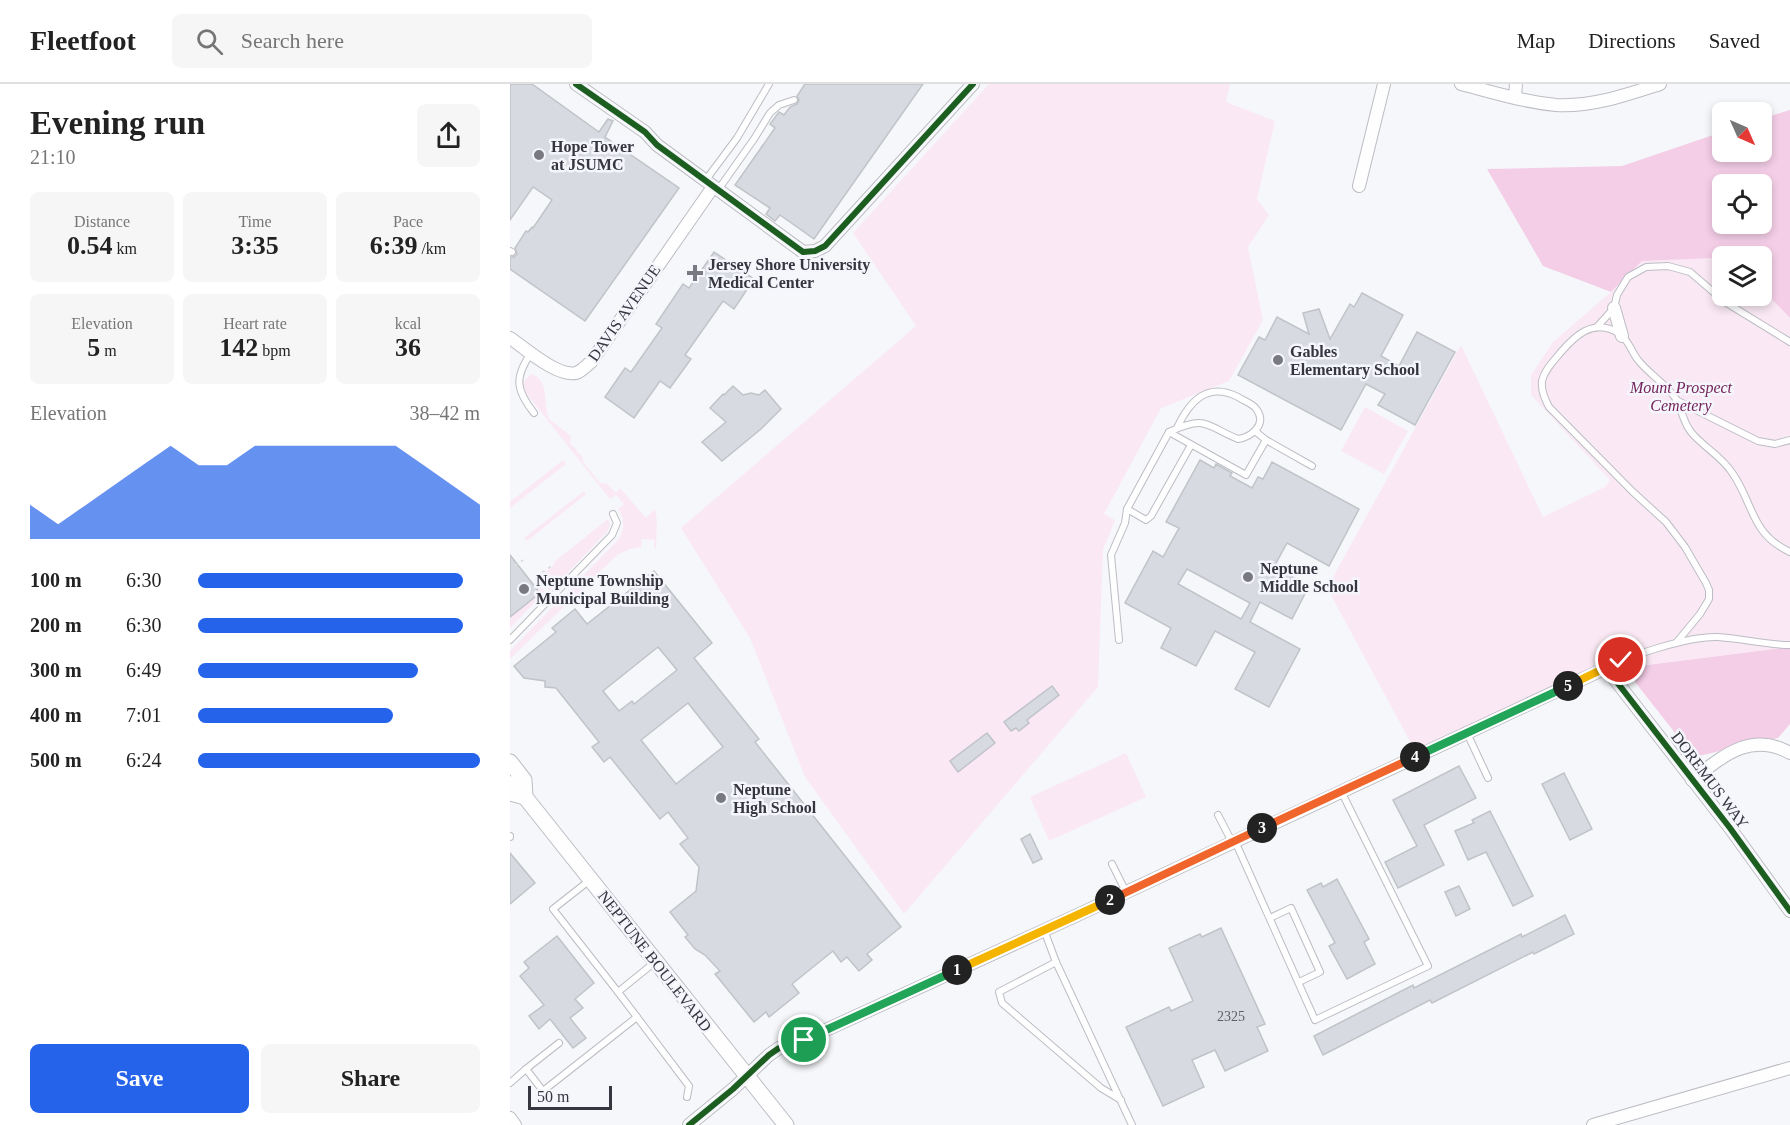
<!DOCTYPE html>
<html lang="en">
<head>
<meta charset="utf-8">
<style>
  :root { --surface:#fff; --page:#f6f6f6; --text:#222; --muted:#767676; --line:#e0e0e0; --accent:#2563eb }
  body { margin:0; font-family:Georgia,serif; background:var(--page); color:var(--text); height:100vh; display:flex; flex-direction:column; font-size:22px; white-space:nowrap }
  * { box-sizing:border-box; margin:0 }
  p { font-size:20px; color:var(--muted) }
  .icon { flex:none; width:33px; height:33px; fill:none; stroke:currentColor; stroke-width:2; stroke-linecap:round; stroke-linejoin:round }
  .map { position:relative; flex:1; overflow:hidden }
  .sheet { display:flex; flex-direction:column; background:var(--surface); width:510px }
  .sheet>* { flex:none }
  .needle { width:39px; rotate:135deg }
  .fabs { position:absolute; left:1202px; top:18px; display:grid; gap:12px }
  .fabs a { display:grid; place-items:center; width:60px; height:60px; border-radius:9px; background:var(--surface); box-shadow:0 3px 9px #0003; font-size:30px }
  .scale { position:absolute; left:18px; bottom:15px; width:84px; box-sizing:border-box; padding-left:6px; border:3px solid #353640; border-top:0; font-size:16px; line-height:21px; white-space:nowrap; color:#353640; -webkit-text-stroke:4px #f5f6fb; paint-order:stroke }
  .pin { position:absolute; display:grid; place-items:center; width:51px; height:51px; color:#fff; margin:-26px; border:3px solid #fff; border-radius:50%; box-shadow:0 2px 6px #0007 }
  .km { position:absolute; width:30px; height:30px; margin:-15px; border-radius:50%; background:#222; color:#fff; font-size:16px; line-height:30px; text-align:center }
  .round { display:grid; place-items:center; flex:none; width:63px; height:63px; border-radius:9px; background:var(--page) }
  .summary { display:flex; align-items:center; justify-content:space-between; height:102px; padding:0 30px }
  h1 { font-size:33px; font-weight:600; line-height:45px }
  .metrics { display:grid; grid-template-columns:repeat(3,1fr); gap:9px; height:102px; padding:6px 30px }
  .metrics div { display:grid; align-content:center; border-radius:9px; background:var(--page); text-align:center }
  .metrics b { font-size:26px; font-weight:600 }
  .metrics small { font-size:16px; font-weight:400 }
  .metrics p { font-size:16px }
  .chart { height:168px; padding:12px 30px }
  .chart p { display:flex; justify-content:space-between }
  .chart svg { width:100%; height:108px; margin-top:6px; fill:var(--accent); opacity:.7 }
  .primary-button { display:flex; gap:12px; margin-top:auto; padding:12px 30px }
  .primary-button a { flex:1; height:69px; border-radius:9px; background:var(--accent); color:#fff; font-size:24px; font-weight:600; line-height:69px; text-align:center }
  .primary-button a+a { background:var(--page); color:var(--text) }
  ul { padding:0 30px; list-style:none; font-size:20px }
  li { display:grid; grid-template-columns:96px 72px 1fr; align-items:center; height:45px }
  li i { height:15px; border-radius:8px; background:var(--accent) }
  header { display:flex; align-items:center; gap:36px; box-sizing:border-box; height:84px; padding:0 30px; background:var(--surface); border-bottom:2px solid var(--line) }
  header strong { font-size:28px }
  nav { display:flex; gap:33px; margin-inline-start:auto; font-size:21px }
  .search { width:420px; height:54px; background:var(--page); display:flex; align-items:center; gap:15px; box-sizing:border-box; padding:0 21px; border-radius:9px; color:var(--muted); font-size:22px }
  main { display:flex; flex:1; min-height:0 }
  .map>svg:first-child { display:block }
  .green { fill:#fae9f4 }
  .forest { fill:#f4cee7; fill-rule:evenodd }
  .building { fill:#d7dae0; stroke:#c0c3c8; stroke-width:1.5; fill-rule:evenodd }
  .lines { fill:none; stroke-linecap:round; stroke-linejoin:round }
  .service-casing { stroke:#bcbdc4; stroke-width:8 }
  .minor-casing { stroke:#bcbdc4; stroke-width:14 }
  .tertiary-casing { stroke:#bcbdc4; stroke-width:17 }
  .path { stroke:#dbdcdd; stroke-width:2; stroke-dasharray:3 4.5; stroke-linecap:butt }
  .service { stroke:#fefefe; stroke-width:6 }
  .minor { stroke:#fefefe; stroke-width:12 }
  .tertiary { stroke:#fefefe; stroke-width:15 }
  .cycleway-casing { stroke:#f5f6fb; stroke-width:10 }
  .cycleway { stroke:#1b5e20; stroke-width:6 }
  .split-1-casing { stroke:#fff; stroke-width:12 }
  .split-2-casing { stroke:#fff; stroke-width:12 }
  .split-3-casing { stroke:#fff; stroke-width:12 }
  .split-4-casing { stroke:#fff; stroke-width:12 }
  .split-5-casing { stroke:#fff; stroke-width:12 }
  .split-6-casing { stroke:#fff; stroke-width:12 }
  .split-1 { stroke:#22a559; stroke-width:8 }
  .split-2 { stroke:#f5b400; stroke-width:8 }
  .split-3 { stroke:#f0652b; stroke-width:8 }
  .split-4 { stroke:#f0652b; stroke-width:8 }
  .split-5 { stroke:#22a559; stroke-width:8 }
  .split-6 { stroke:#f5b400; stroke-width:8 }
  .poi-dot { fill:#797a81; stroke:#f5f6fb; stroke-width:2 }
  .labels { text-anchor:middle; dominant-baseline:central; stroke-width:5; stroke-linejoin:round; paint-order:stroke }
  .number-label { font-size:14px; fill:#5e5f68 }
  .poi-label { font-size:16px; font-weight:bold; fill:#353640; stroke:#f5f6fb; text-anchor:start }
  .street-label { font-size:16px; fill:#353640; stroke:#f5f6fb }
  .park-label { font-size:16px; font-style:italic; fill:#74245c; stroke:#f5f6fb }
</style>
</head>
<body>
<header>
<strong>Fleetfoot</strong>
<div class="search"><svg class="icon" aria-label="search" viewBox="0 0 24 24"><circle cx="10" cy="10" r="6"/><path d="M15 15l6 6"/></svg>Search here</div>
<nav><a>Map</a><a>Directions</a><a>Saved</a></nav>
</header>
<main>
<section class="sheet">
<div class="summary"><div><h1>Evening run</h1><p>21:10</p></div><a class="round"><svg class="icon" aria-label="share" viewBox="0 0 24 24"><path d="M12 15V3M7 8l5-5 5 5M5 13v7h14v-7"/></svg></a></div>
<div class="metrics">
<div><p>Distance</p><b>0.54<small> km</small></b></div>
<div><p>Time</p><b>3:35</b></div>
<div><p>Pace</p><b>6:39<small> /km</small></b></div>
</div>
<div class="metrics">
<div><p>Elevation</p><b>5<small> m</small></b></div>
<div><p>Heart rate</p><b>142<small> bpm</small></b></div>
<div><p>kcal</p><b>36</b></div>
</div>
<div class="chart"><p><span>Elevation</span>38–42 m</p>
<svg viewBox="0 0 160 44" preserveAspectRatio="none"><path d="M0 44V30L10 38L20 30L30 22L40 14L50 6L60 14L70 14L80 6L90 6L100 6L110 6L120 6L130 6L140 14L150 22L160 30V44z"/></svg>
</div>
<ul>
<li><b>100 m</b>6:30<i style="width:94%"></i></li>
<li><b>200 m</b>6:30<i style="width:94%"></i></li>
<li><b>300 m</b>6:49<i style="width:78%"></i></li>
<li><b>400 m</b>7:01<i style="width:69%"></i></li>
<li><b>500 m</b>6:24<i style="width:100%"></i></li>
</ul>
<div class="primary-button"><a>Save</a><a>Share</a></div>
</section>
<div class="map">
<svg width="1280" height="1041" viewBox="0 0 1280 1041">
  <rect width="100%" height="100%" fill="#f6f7fa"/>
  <g class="green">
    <polygon points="479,0 720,0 716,18 765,37 747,115 759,131 738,163 753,236 719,297 651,324 594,430 605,436 593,466 588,603 394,830 295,693 240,554 171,444 406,242 343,149"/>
    <polygon points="1212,173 1212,212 1251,212 1251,204 1280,234 1280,563 1114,584 1109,581 908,672 817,504 951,261 1033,433 1095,403 1100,396 1021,311 1021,291 1043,258 1101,208 1132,177"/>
    <path d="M21 290C40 295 33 321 39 335L61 352 60 360 67 366 68 369 72 372 73 378 90 399 97 400 106 409 110 404 136 434 145 425 147 436 146 464H144L145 456 132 455 131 463 120 465 107 471 0 575V567L108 456C115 446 115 436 108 425L114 420 106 411 100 415 16 309 13 303 14 297Z"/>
    <polygon points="855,323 898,347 874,390 831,367"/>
    <polygon points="53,376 56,380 0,424 0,418"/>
    <polygon points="74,407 76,410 17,457 14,454"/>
    <polygon points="98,435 100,441 98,447 38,509 38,504 29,493 45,480 44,478"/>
    <polygon points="28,498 35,508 0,544 0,533 30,509 24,502"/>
    <polygon points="616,669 636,713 539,757 520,713"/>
  </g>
  <g class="forest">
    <path d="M1280 26V234L1251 204V172L1132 177 1101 208 1033 182 977 85 1112 82 1212 48V68H1251V35ZM1212 100H1251V140H1212Z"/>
    <polygon points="1280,563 1280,640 1268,654 1184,673 1114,584"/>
  </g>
  <g class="building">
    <polygon points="0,0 22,0 89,48 98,35 103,37 95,53 169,104 75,237 0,185 0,173 4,173 7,170 5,164 16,147 18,148 22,143 23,144 42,116 23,103 0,136"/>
    <polygon points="295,0 413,0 304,155 270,131 265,137 256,130 260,124 225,101 265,44 260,40 269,28 274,31 280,23 287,20 289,16 287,12"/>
    <polygon points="204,168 244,195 224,225 213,217 175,271 181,275 160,304 150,297 124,334 95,313 115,284 121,288 152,244 146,240 173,200 179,204"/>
    <polygon points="852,209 893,231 871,272 889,282 907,248 945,268 905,341 868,321 875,310 856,300 831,346 728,291 749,253 755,256 767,233 799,250 793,229 809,225 820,255 840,220 844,223"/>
    <polygon points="223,302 233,311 241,309 249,311 255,306 271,325 251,345 212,377 192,358 216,338 200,324 213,310 214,311"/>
    <path d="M690 376 704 384 706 380 722 389 720 392 742 404 748 393 753 395 762 378 849 425 819 482 777 459 764 483 799 502 782 535 750 518 740 538 790 565 759 623 725 605 745 568 705 547 686 582 651 564 661 544 615 519 643 467 653 473 669 444 656 438ZM677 485 740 519 731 535 668 500Z"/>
    <polygon points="0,471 30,509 0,533"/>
    <path d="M144 487 202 559 184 574 249 655 245 658 391 843 357 870 362 876 349 887 337 873 331 878 323 867 282 900 289 909 259 933 256 928 244 938 205 890 210 887 195 871 185 865 175 853 178 851 160 828 186 807 189 783 170 760 178 754 158 728 150 735 100 673 94 678 82 663 89 658 46 604 35 603V597L14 594 4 582 46 548 42 544 65 525 77 540ZM148 563 167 586 124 620 122 617 109 627 93 607ZM178 619 213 663 166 700 131 656Z"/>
    <polygon points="542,602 549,611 517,636 519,639 509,647 506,644 501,647 494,638"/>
    <polygon points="477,649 485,659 448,688 440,677"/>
    <polygon points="949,682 966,714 914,741 934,781 888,804 875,778 907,762 883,716"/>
    <polygon points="1054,689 1082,745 1060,756 1032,700"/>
    <polygon points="980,727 1023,812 1003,822 976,768 958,776 945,747 964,739 962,736"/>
    <polygon points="520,750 532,775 523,779 511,755"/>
    <polygon points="0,769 25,799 0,820"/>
    <polygon points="827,795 859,855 854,858 865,880 837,895 819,862 825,859 797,806 811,799 813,803"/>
    <polygon points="949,802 960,825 946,832 935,808"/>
    <polygon points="1055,831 1064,850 1024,870 1023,868 922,919 920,916 813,971 804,952 903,901 904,904 1011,850 1012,853"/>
    <polygon points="711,844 755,940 747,943 758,967 715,987 705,966 682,976 694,1003 653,1022 616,943 659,923 661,927 683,917 659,864 690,850 692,853"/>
    <polygon points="47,852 84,899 65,915 73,924 60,934 76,954 63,964 40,935 29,945 19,932 34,921 10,892 19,884 14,878"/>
  </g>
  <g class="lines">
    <defs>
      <g id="service">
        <polyline points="195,97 227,54 259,0"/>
        <polyline points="208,106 244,55 260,29 269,21 284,16"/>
        <polyline points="0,167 2,168"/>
        <polyline points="1087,243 1104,224 1107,211 1118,193 1136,183 1158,182 1180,188 1215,218 1280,258"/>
        <path d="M21 269C4 294 6 306 24 329"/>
        <polyline points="1166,316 1248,357 1265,360 1280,356"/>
        <polyline points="745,347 756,356 802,382"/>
        <path d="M659 348C697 331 694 341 728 355 741 353 757 341 747 326 744 320 734 317 728 313 697 297 679 318 667 344"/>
        <polyline points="617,425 636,436 641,432 681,361"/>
        <polyline points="0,556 102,451 107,439 103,430"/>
        <polyline points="609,556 601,471 615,439 617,425 659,348 736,391 756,356"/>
        <path d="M1166 559 1190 530 1199 515V506L1196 499 1175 463 1156 438 1123 408 1039 323C1035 315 1031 307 1032 297 1034 288 1040 281 1046 274 1063 253 1083 232 1110 250 1118 255 1122 269 1128 276 1139 290 1157 301 1166 315 1172 326 1173 338 1181 348 1194 364 1212 372 1223 390 1244 421 1241 450 1280 468"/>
        <path d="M1096 584C1121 571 1179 552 1207 553 1231 554 1255 561 1280 561"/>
        <polyline points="957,649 978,694"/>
        <polyline points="708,731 722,758"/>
        <polyline points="0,752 0,753"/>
        <polyline points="725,757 805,936 918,882 831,707"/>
        <polyline points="602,780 616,808"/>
        <polyline points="80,796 43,825 108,908"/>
        <polyline points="760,834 781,824 810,888 789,898"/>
        <polyline points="534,846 546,878"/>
        <polyline points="145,878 108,908 179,1002 177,1013"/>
        <polyline points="16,985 49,959"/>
        <polyline points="0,999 16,985 33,1007 127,933"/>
        <polyline points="611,1016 591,1004 492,919 489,908 546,878 622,1041"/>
      </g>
      <g id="minor">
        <polyline points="66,0 135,48 147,61 293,168 305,167 315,162 463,0"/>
        <path d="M951 0C982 8 1014 18 1046 21 1082 23 1116 11 1150 0"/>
        <polyline points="1005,13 1006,0"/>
        <polyline points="849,102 874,0"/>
        <polyline points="1104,224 1112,252"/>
        <path d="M0 254C15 264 47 293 66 289 72 287 76 282 81 278L203 103"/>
        <path d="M1182 696C1213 672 1241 647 1280 669"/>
        <polyline points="0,698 15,713"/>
        <polyline points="0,1034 5,1041"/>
        <polyline points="179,1041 223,1005 259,971 269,964 294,956 561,834 1096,584 1220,744 1280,827"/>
        <polyline points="1083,1041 1280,984"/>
      </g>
      <g id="tertiary">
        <polyline points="0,678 14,696 15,713 276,1041"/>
        <polyline points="0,709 15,713"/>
      </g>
    </defs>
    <use href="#service" class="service-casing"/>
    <use href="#minor" class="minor-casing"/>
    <use href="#tertiary" class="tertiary-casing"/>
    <g class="path">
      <polyline points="5,482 13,476"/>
      <polyline points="26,493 44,480"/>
    </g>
    <use href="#service" class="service"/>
    <use href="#minor" class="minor"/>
    <use href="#tertiary" class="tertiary"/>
    <defs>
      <g id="cycleway">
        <polyline points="66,0 135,48 147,61 293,168 305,167 315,162 463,0"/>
        <polyline points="179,1041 223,1005 259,971 269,964 294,956 561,834 1096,584 1220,744 1280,827"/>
      </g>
    </defs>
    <use href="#cycleway" class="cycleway-casing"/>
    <use href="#cycleway" class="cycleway"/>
  </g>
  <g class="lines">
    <defs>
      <polyline id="split-1" points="294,956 447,886"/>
      <polyline id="split-2" points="447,886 600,816"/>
      <polyline id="split-3" points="600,816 752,744"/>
      <polyline id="split-4" points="752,744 905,673"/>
      <polyline id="split-5" points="905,673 1058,602"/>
      <polyline id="split-6" points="1058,602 1111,576"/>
    </defs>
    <use href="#split-1" class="split-1-casing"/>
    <use href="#split-2" class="split-2-casing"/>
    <use href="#split-3" class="split-3-casing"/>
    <use href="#split-4" class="split-4-casing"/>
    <use href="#split-5" class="split-5-casing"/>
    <use href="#split-6" class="split-6-casing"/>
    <use href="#split-1" class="split-1"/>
    <use href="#split-2" class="split-2"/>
    <use href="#split-3" class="split-3"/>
    <use href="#split-4" class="split-4"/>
    <use href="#split-5" class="split-5"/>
    <use href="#split-6" class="split-6"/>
  </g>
  <g class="poi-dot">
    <circle cx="29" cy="71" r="6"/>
    <path d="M182 180h6v6h6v6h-6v6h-6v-6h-6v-6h6z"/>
    <circle cx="768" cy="276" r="6"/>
    <circle cx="738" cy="493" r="6"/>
    <circle cx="14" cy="505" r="6"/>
    <circle cx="211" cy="714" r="6"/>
  </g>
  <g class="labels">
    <g class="number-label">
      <text x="721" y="932">2325</text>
    </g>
    <g class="poi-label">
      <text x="41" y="62">Hope Tower<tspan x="41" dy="18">at JSUMC</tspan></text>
      <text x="198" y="180">Jersey Shore University<tspan x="198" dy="18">Medical Center</tspan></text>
      <text x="780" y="267">Gables<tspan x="780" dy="18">Elementary School</tspan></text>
      <text x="750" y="484">Neptune<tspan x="750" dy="18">Middle School</tspan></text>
      <text x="26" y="496">Neptune Township<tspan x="26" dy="18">Municipal Building</tspan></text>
      <text x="223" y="705">Neptune<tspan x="223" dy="18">High School</tspan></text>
    </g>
    <g class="street-label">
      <text transform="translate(114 229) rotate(-55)">DAVIS AVENUE</text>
      <text transform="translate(1200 696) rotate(53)">DOREMUS WAY</text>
      <text transform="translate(145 877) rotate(52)">NEPTUNE BOULEVARD</text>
    </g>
    <g class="park-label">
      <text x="1171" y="303">Mount Prospect<tspan x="1171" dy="18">Cemetery</tspan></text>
    </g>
  </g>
</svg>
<div class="fabs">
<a><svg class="needle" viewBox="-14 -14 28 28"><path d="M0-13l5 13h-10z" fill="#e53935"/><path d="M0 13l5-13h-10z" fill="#767676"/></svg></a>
<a><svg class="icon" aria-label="locate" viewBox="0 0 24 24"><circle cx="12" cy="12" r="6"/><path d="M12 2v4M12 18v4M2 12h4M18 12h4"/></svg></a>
<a><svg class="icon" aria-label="layers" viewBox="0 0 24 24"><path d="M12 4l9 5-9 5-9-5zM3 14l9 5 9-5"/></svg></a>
</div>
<div class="scale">50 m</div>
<div class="pin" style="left:294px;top:956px;background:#1e9e55"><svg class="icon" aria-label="arrive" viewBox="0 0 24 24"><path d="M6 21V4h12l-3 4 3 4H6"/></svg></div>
<div class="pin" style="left:1111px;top:576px;background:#d93025"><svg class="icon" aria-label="check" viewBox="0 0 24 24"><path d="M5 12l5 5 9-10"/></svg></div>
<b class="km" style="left:447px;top:886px">1</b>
<b class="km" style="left:600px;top:816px">2</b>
<b class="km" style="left:752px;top:744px">3</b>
<b class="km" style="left:905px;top:673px">4</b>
<b class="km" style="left:1058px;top:602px">5</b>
</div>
</main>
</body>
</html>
